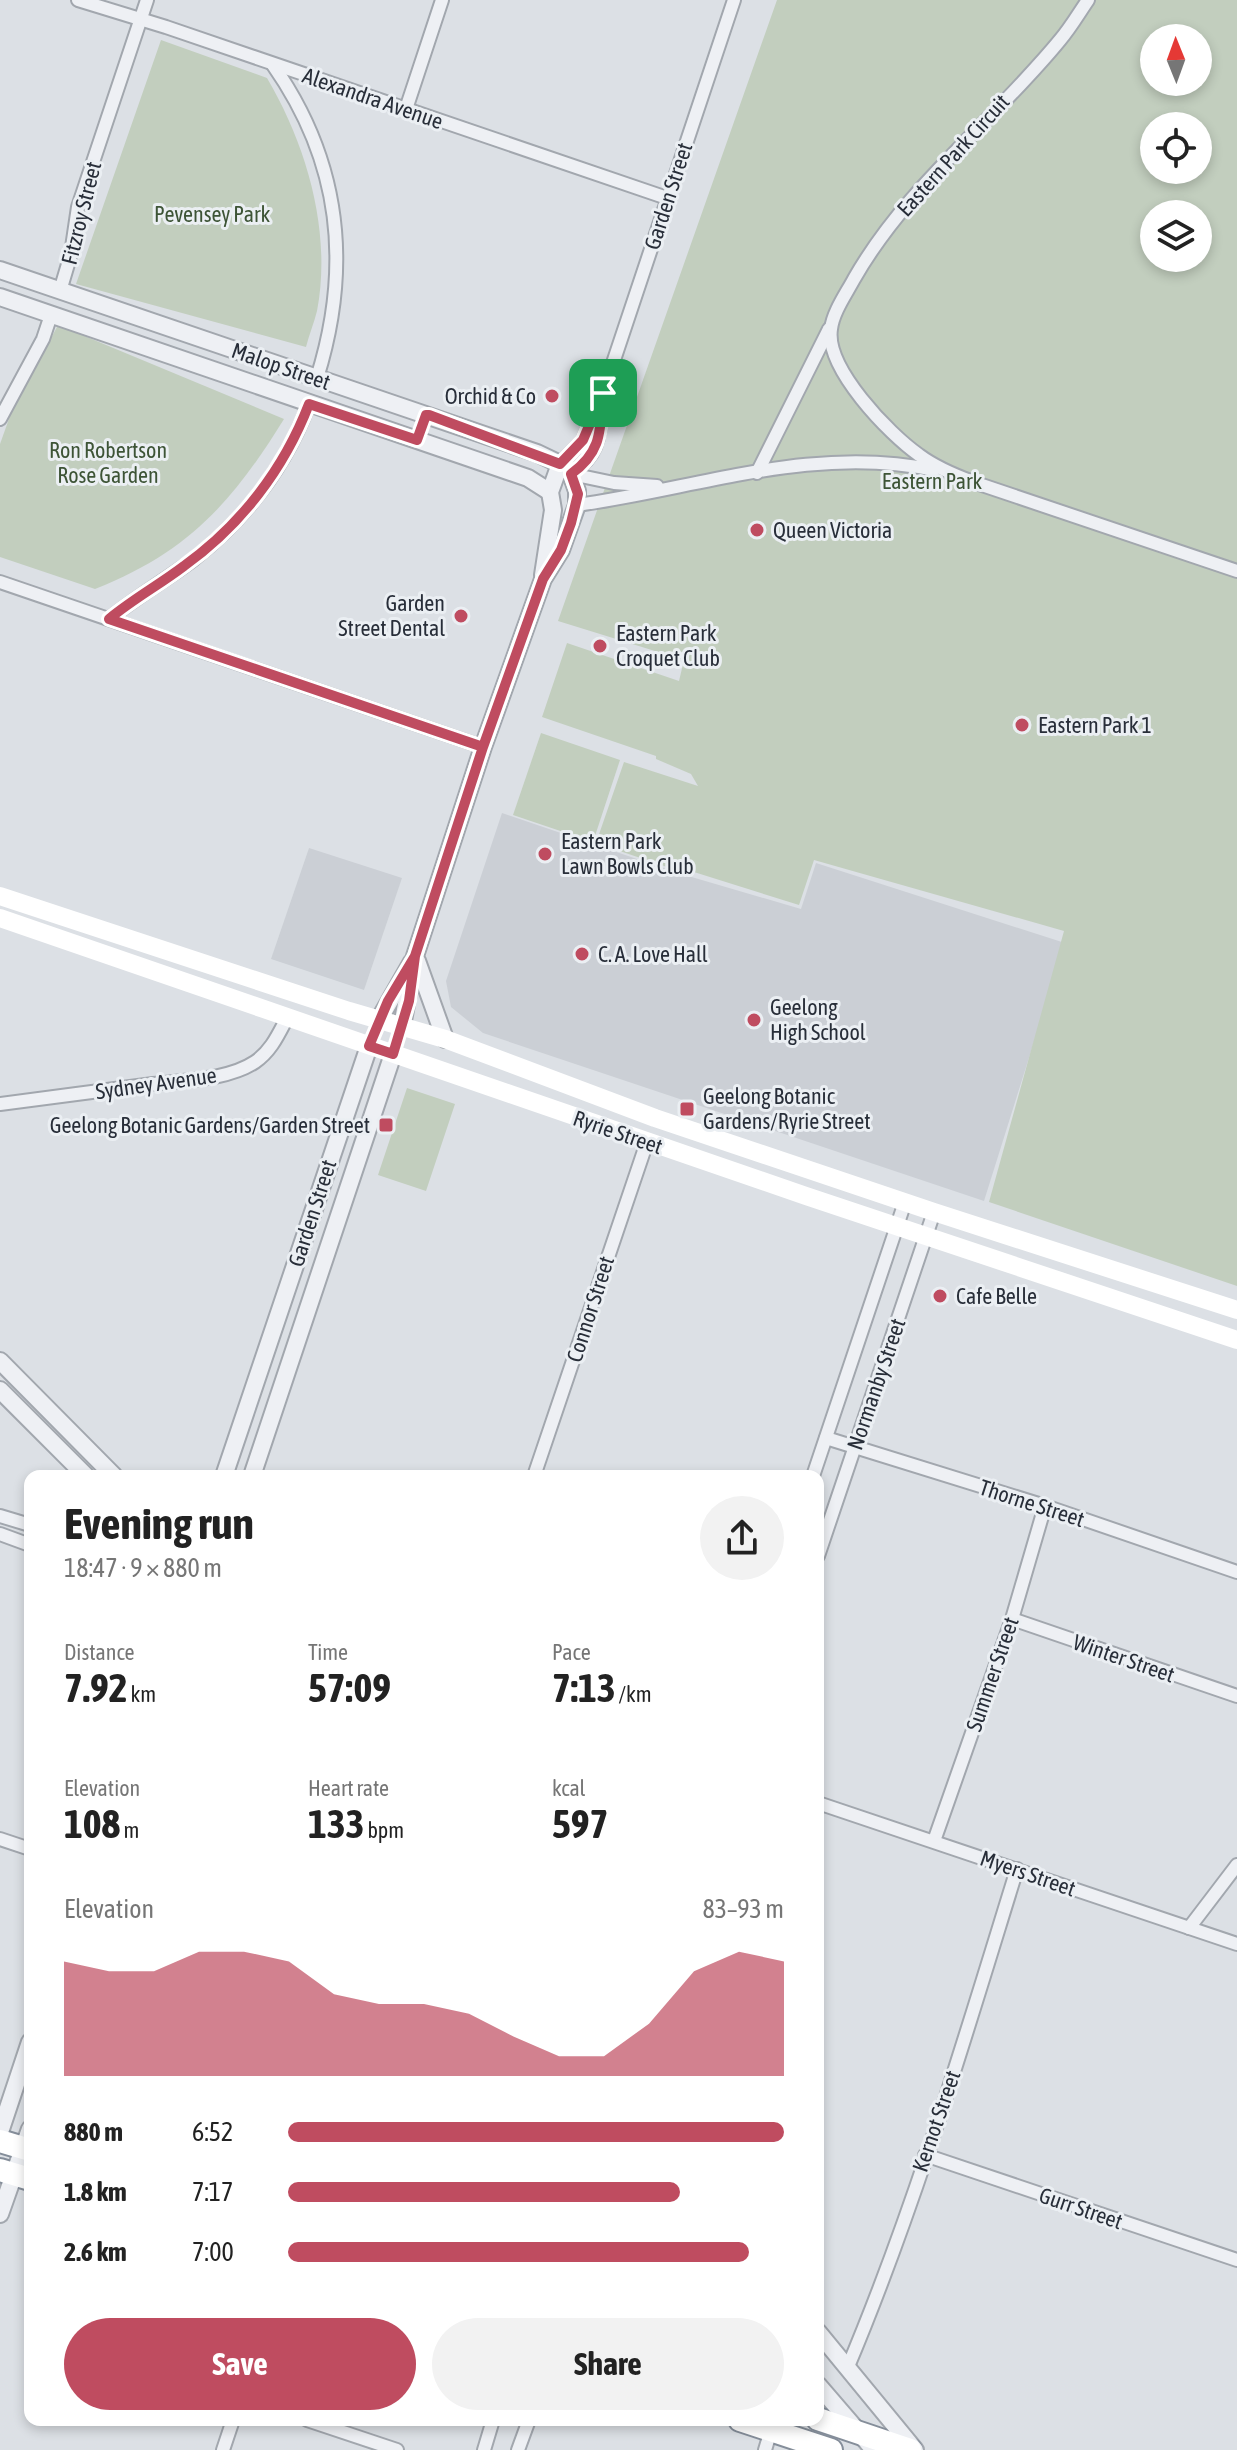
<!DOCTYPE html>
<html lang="en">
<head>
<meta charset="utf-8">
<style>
  :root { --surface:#fff; --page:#f2f2f2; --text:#222; --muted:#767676; --accent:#bf4c60 }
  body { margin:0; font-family:"Asap Condensed",sans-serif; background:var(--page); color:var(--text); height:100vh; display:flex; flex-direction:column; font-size:30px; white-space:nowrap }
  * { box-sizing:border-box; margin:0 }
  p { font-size:26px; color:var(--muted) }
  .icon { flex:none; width:44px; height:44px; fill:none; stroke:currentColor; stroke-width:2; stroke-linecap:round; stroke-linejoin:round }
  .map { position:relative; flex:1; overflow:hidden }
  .panel { position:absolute; left:24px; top:1470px; width:800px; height:956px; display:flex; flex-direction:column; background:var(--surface); border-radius:16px; box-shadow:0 4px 12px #0003 }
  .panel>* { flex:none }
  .needle { width:52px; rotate:359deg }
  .fabs { position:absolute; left:1140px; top:24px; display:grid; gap:16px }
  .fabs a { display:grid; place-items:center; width:72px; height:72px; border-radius:50%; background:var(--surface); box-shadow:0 4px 12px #0003; font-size:40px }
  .pin { position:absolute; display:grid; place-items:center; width:68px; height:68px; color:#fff; margin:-34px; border-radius:16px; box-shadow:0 4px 12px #0006 }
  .round { display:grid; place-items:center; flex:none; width:84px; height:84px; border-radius:42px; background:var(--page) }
  .head { display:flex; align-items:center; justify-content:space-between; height:136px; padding:0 40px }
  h1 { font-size:44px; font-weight:700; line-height:60px }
  .metrics { display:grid; grid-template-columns:repeat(3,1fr); gap:12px; height:136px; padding:8px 40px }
  .metrics div { display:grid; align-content:center }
  .metrics b { font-size:40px; font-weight:700 }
  .metrics small { font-size:22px; font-weight:400 }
  .metrics p { font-size:22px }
  .chart { height:224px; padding:16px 40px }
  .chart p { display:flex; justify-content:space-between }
  .chart svg { width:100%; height:144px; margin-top:8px; fill:var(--accent); opacity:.7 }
  .cta { display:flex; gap:16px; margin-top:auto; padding:16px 40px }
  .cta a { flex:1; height:92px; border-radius:48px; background:var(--accent); color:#fff; font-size:32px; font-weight:700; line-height:92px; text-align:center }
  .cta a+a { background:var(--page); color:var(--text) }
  ul { padding:0 40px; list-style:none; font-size:26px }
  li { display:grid; grid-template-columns:128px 96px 1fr; align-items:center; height:60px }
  li i { height:20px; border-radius:10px; background:var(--accent) }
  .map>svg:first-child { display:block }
  .built { fill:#cbcfd5 }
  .green { fill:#c2cebe; fill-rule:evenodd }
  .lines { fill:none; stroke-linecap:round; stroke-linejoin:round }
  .minor-casing { stroke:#a2a7ae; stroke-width:16 }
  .tertiary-casing { stroke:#a2a7ae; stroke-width:20 }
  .trunk-casing { stroke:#858e9a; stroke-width:26 }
  .minor { stroke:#eef0f4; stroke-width:12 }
  .tertiary { stroke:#eef0f4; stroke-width:16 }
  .secondary { stroke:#fff; stroke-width:18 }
  .trunk { stroke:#fff; stroke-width:22 }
  .route-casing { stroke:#fff; stroke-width:16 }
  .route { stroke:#bf4c60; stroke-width:10 }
  .poi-dot { fill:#bf4c60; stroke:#ebeff3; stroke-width:3 }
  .labels { text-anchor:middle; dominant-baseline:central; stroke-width:6; stroke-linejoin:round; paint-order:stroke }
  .street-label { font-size:22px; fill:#282e39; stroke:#ebeff3 }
  .park-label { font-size:22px; fill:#3d5436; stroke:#ebeff3 }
  .poi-label { font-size:22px; fill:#282e39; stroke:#ebeff3; text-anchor:start }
</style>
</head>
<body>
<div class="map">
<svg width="1237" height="2450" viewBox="0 0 1237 2450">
  <rect width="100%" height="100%" fill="#dce0e5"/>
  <g class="built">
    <polygon points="502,813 678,873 801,909 816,863 1065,943 984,1201 483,1033 451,1007 446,981"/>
    <polygon points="309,848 402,878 364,990 271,959"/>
  </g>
  <g class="green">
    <path d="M777 0H1237V1286L989 1202 1064 931 814 860 799 905 678 867 676 870 596 843 624 762 698 786 691 774 656 759V756L542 717 567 643 679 681 684 660 558 621ZM1154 38H1198V82H1154ZM1154 126H1198V170H1154ZM1154 214H1198V258H1154Z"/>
    <path d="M161 40 267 78C307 146 332 232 317 311 314 323 309 335 306 347L76 284Z"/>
    <path d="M58 325 284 419C232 503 188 552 95 589L0 557V444L10 416Z"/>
    <polygon points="541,733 620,760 593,842 513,815"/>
    <polygon points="407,1088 455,1104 426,1191 378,1175"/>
  </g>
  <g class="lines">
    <defs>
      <g id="minor">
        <polyline points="78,0 166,27 667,198"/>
        <path d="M1088 0C1079 13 1071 27 1060 40 993 122 907 186 854 279 846 294 833 312 831 329 825 368 889 434 919 455 935 467 954 475 973 482L1237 571"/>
        <path d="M273 65C341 162 352 266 317 378"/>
        <polyline points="406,109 442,0"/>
        <polyline points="60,291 71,254 78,207 147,0"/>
        <polyline points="0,419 43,339 51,315"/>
        <polyline points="560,464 583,440 603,393 734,0"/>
        <polyline points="757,473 829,329"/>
        <polyline points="571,474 614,483 657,486"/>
        <path d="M571 474C600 454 599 437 602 404"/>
        <path d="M577 505C695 489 814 444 934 470"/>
        <polyline points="0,582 483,747"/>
        <path d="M109 619C136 597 166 580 194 559 246 518 286 465 309 404"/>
        <path d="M0 1104C51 1097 102 1091 153 1084 185 1080 228 1080 255 1062 271 1051 278 1035 287 1018"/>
        <polyline points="826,1438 1045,1506 1237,1572"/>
        <polyline points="534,1476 647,1142"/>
        <polyline points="813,1476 905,1202"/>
        <polyline points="0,1516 30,1525"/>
        <polyline points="0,1534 30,1545"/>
        <polyline points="818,1556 934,1212"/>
        <polyline points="1012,1619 1237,1696"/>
        <polyline points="818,1803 1237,1944"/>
        <polyline points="0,1839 30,1849"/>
        <polyline points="934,1841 1012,1619 1045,1506"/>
        <polyline points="1189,1928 1237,1865"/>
        <polyline points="925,2155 1237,2260"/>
        <path d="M847 2369C915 2208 965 2037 1017 1869"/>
        <polyline points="307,2420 397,2450"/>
        <polyline points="223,2450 233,2420"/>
        <polyline points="484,2450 493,2420"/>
        <polyline points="518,2450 529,2420"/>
        <polyline points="765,2450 771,2430"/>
      </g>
      <g id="tertiary">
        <polyline points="0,270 537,453 560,464 571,474 577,491 577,505 561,550 543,579 483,747 415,956 402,1026"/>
        <polyline points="0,297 528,478 550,492"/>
        <polyline points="543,575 553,510 550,492 560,464"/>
        <polyline points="417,961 445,1039"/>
        <polyline points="379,1020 412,962"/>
        <polyline points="0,1361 114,1476"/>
        <polyline points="0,1390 86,1476"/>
        <polyline points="224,1476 369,1046"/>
        <polyline points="252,1476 393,1054"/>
        <polyline points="0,2132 30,2042"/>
        <polyline points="0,2214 30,2129"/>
        <polyline points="818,2332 915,2450"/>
        <polyline points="818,2385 874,2450"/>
      </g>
      <g id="trunk">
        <polyline points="0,2141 30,2150"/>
        <polyline points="0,2170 30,2179"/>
        <polyline points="818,2419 910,2450"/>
        <polyline points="740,2420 831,2450"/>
      </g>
    </defs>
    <use href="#minor" class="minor-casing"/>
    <use href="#tertiary" class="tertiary-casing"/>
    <use href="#trunk" class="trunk-casing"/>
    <use href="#minor" class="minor"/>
    <use href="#tertiary" class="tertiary"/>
    <g class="secondary">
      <polyline points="0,896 349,1011 445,1039 655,1118 934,1212 1237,1310"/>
      <polyline points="0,918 806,1196 1237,1340"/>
    </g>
    <use href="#trunk" class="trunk"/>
  </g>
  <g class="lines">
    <defs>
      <path id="route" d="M603 393 583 440 560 464 429 415H426L417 440 309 404C284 469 241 525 184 566 159 585 133 599 109 619L483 747 415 956 409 1001 393 1054 369 1046 388 1001 415 956 483 747 543 579 561 550 571 523 578 494 571 474C603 451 600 429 603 393"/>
    </defs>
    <use href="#route" class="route-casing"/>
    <use href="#route" class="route"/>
  </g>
  <g class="poi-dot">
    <circle cx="552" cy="396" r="8"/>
    <circle cx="757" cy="530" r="8"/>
    <circle cx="461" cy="616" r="8"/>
    <circle cx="600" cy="646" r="8"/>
    <circle cx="1022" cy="725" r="8"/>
    <circle cx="545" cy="854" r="8"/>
    <circle cx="582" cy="954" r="8"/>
    <circle cx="754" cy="1020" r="8"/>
    <rect x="679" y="1101" width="16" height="16" rx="4"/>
    <rect x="378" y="1117" width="16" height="16" rx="4"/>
    <circle cx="940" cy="1296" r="8"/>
  </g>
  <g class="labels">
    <g class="street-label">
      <text transform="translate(373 98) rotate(19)">Alexandra Avenue</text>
      <text transform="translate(953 155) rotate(-48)">Eastern Park Circuit</text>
      <text transform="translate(668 196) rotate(-72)">Garden Street</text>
      <text transform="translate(81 213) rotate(-76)">Fitzroy Street</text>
      <text transform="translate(281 366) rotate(19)">Malop Street</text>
      <text transform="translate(156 1083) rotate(-8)">Sydney Avenue</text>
      <text transform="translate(618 1132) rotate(19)">Ryrie Street</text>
      <text transform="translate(312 1213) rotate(-72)">Garden Street</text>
      <text transform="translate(590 1309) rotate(-72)">Connor Street</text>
      <text transform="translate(876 1384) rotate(-71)">Normanby Street</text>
      <text transform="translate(1032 1503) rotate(18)">Thorne Street</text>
      <text transform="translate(1124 1658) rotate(19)">Winter Street</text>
      <text transform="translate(992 1674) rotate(-71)">Summer Street</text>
      <text transform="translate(1028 1873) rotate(19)">Myers Street</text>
      <text transform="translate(936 2121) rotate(-71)">Kernot Street</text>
      <text transform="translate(1081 2208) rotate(19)">Gurr Street</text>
    </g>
    <g class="park-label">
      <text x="212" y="214">Pevensey Park</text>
      <text x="108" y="450">Ron Robertson<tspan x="108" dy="25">Rose Garden</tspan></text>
      <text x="932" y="481">Eastern Park</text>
    </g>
    <g class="poi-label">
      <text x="536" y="396" text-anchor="end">Orchid &amp; Co</text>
      <text x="773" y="530">Queen Victoria</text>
      <text x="445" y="603" text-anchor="end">Garden<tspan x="445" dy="25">Street Dental</tspan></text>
      <text x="616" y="633">Eastern Park<tspan x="616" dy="25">Croquet Club</tspan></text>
      <text x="1038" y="725">Eastern Park 1</text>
      <text x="561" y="841">Eastern Park<tspan x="561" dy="25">Lawn Bowls Club</tspan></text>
      <text x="598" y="954">C. A. Love Hall</text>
      <text x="770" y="1007">Geelong<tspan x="770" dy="25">High School</tspan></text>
      <text x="703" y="1096">Geelong Botanic<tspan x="703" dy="25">Gardens/Ryrie Street</tspan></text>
      <text x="370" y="1125" text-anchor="end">Geelong Botanic Gardens/Garden Street</text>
      <text x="956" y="1296">Cafe Belle</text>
    </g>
  </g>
</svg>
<div class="fabs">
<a><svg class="needle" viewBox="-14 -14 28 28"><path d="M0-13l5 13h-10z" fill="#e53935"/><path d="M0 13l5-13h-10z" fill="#767676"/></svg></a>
<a><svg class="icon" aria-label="locate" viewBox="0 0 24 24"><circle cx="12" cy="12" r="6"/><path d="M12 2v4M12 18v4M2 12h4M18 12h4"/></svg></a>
<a><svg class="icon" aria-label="layers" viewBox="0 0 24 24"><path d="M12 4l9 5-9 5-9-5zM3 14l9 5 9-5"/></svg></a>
</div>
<div class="pin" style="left:603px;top:393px;background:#1e9e55"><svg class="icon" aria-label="arrive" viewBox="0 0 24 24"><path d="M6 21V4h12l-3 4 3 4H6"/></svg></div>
<section class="panel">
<div class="head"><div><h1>Evening run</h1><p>18:47 · 9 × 880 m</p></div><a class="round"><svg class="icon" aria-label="share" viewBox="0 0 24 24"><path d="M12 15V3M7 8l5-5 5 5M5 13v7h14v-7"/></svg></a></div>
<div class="metrics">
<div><p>Distance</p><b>7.92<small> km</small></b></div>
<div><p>Time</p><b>57:09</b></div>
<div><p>Pace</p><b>7:13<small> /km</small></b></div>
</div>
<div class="metrics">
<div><p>Elevation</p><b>108<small> m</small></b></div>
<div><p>Heart rate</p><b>133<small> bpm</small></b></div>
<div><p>kcal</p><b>597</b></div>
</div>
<div class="chart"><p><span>Elevation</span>83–93 m</p>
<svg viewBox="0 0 160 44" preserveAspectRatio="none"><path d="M0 44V9L10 12L20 12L30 6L40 6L50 9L60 19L70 22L80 22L90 25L100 32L110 38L120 38L130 28L140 12L150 6L160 9V44z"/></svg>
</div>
<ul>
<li><b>880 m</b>6:52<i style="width:100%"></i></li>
<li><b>1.8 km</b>7:17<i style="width:79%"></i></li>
<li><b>2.6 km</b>7:00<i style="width:93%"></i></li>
</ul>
<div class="cta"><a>Save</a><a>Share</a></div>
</section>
</div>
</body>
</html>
